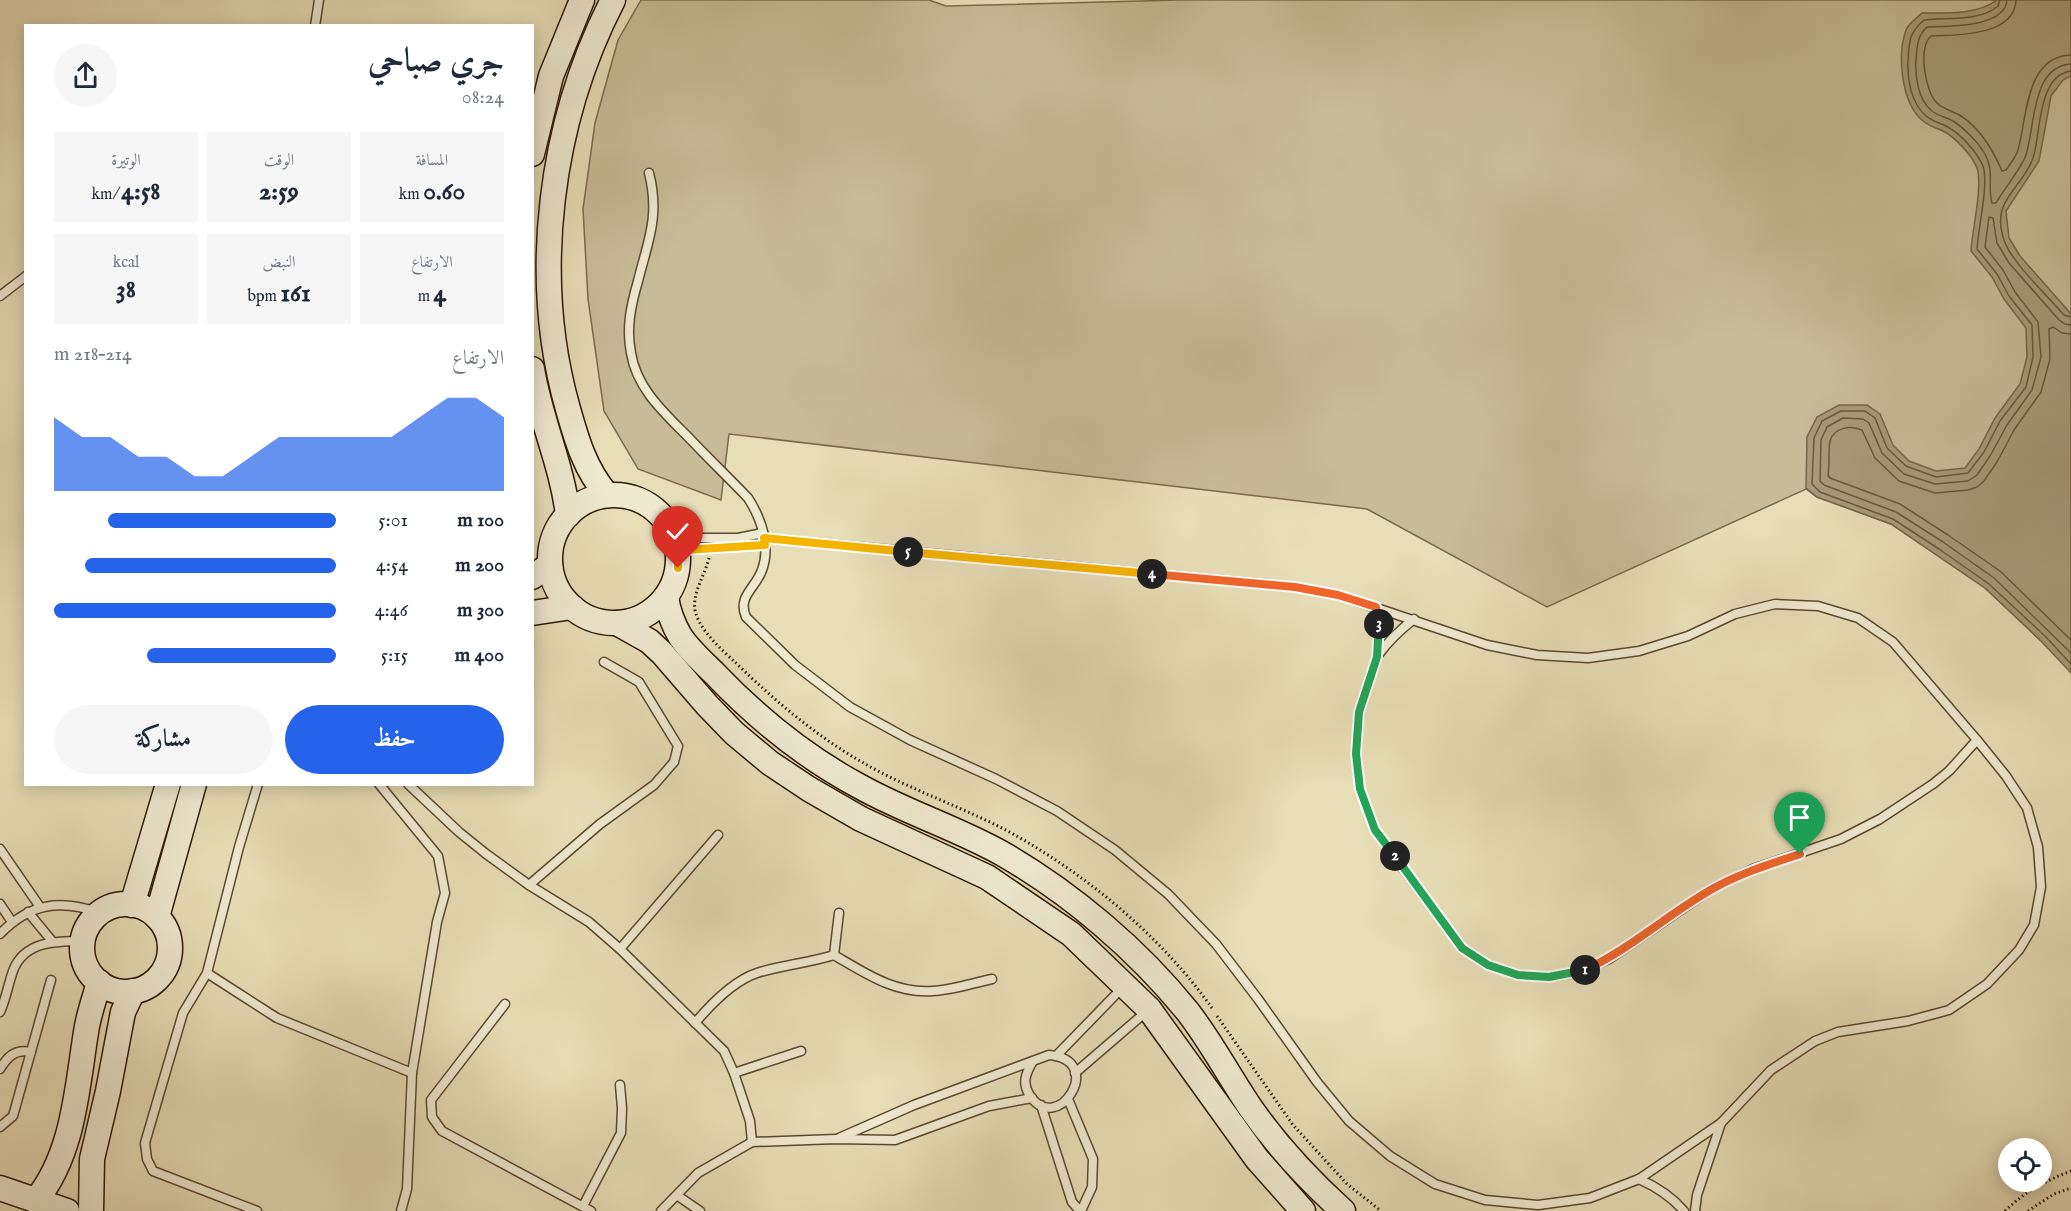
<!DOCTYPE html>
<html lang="ar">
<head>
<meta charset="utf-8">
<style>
  :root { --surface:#fff; --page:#f6f6f7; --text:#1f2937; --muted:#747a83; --accent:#2563eb }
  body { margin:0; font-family:"IM FELL English",Amiri,serif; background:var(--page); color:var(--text); direction:rtl; height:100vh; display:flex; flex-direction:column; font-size:22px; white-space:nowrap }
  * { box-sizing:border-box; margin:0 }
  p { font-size:20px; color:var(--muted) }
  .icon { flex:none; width:33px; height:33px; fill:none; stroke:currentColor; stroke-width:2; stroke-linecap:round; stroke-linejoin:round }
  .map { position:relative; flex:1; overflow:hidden; direction:ltr }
  .side { position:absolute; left:24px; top:24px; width:510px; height:762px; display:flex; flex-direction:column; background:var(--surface); border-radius:0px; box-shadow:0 3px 15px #0003; direction:rtl }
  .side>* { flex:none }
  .fabs { position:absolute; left:1998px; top:1138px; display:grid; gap:12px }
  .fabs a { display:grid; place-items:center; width:54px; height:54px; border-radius:50%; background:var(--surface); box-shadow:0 3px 15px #0003; font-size:30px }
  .pin { position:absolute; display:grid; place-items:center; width:51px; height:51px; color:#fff; margin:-62px -26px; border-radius:50% 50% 50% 0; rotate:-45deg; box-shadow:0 0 6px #0007 }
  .pin .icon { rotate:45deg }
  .km { position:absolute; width:30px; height:30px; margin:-15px; border-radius:50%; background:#222; color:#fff; font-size:16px; line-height:30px; text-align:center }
  .round { display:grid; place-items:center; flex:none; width:63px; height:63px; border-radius:32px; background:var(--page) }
  .summary { display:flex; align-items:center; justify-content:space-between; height:102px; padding:0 30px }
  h1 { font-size:33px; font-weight:700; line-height:45px }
  .metrics { display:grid; grid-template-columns:repeat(3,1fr); gap:9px; height:102px; padding:6px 30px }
  .metrics div { display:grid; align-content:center; border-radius:0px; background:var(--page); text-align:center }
  .metrics b { font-size:26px; font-weight:700 }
  .metrics small { font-size:16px; font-weight:400 }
  .metrics p { font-size:16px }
  .chart { height:168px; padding:12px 30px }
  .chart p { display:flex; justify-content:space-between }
  .chart svg { width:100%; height:108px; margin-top:6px; fill:var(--accent); opacity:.7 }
  .primary-button { display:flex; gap:12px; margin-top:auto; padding:12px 30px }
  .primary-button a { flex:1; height:69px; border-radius:36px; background:var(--accent); color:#fff; font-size:24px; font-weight:700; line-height:69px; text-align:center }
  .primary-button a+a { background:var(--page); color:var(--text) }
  ul { padding:0 30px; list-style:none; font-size:20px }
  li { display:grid; grid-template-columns:96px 72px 1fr; align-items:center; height:45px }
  li i { height:15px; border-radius:8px; background:var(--accent) }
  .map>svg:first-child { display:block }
  .green { fill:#c7bb98; stroke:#7a694e; stroke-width:1.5 }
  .water { fill:#a79a79; stroke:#76664a; stroke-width:1.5 }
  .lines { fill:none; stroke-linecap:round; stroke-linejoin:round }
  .shore { stroke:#6a583e; stroke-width:1.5 }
  .lane-casing { stroke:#5b4830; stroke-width:11 }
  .secondary-casing { stroke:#2c1704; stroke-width:27 }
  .path { stroke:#2c1704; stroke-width:3; stroke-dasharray:1.5 3; stroke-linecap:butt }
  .lane { stroke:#efe9d0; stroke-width:8 }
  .secondary { stroke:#efe9d0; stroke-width:24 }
  .split-1-casing { stroke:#fff; stroke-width:12 }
  .split-2-casing { stroke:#fff; stroke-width:12 }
  .split-3-casing { stroke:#fff; stroke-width:12 }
  .split-4-casing { stroke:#fff; stroke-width:12 }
  .split-5-casing { stroke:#fff; stroke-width:12 }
  .split-6-casing { stroke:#fff; stroke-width:12 }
  .split-1 { stroke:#f0652b; stroke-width:8 }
  .split-2 { stroke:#22a559; stroke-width:8 }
  .split-3 { stroke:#22a559; stroke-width:8 }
  .split-4 { stroke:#f0652b; stroke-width:8 }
  .split-5 { stroke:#f5b400; stroke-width:8 }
  .split-6 { stroke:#f5b400; stroke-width:8 }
</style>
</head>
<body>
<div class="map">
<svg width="2071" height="1211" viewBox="0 0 2071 1211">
  <rect width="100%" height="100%" fill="#e7ddb6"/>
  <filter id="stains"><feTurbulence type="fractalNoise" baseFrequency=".00333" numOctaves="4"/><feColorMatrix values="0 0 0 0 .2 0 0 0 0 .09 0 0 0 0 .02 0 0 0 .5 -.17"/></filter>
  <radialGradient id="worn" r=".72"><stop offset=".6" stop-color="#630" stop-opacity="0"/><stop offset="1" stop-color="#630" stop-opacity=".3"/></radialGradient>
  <polygon class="green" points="641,0 929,0 946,6 1180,0 2071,0 2071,639 2040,640 1985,588 1891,524 1817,497 1806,489 1547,607 1367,509 729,434 721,500 638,469 604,411 588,299 583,209 595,123 618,40"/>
  <path class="water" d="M1997 0H2071V76L2063 80 2051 96 2039 161 2006 211 2009 238 2020 256 2071 314V673L2040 640 1985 588 1891 524 1817 497 1806 488 1807 437 1817 417 1839 405H1867L1880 414 1893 445 1909 461 1936 471 1965 468 1979 449 1995 418 2020 384 2027 357 2026 328 2004 299 1992 277 1971 251C1972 231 1983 185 1977 168 1972 155 1955 137 1943 131 1936 128 1929 126 1923 121 1901 103 1897 55 1906 30 1909 23 1917 18 1922 13 1946 13 1977 15 1997 0Z"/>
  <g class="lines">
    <g class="shore">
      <path d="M2000 0 1998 6C1980 22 1946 17 1924 20 1909 33 1909 41 1908 61 1907 79 1911 103 1926 116 1932 121 1939 123 1946 126 1960 133 1977 152 1983 166 1989 184 1978 228 1977 249L1997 274 2009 296 2032 325 2033 357 2026 387 2000 421 1984 452 1968 473 1936 477 1906 466 1887 448 1875 418 1865 411H1841L1822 421 1814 438 1812 484 1820 492 1893 519 1939 549 1989 584 2045 636 2071 664"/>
      <path d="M2007 0C2005 28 1948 26 1927 27 1917 36 1917 47 1916 60 1915 77 1918 100 1932 111 1938 116 1946 117 1953 121 1964 128 1979 143 1985 154 1995 172 1987 186 1992 203H1996C2004 189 2021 169 2026 155 2035 128 2031 66 2071 64"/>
      <path d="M2016 0C2015 36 1957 35 1931 36 1918 47 1925 90 1936 102 1942 109 1953 111 1961 116 1981 129 1993 150 2002 171L2006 170C2010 164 2016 157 2018 150 2027 119 2025 56 2071 55"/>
      <path d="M2071 71C2037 75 2041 135 2033 158 2022 190 1990 199 2004 240 2011 262 2048 296 2064 315L2071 317"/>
      <polyline points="2071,325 2065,324 2059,320 2009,263 1997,243 1993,218 1989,217 1985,247 2003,270 2015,292 2038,322 2041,357 2032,390 2007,425 1990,456 1977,475 1968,481 1935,484 1904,474 1882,453 1869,423 1863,419 1843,418 1827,427 1821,440 1820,481 1824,485 1896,512 1943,542 1994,578 2071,653"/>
      <path d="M2071 334 2062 333 2053 327 2049 329 2050 359 2041 392 2014 430 1997 462 1984 481 1977 487 1968 490 1935 493 1899 481 1875 458 1862 430C1851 425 1834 427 1830 441 1828 450 1830 464 1828 475L1830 478 1900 504 1948 535 2000 571 2071 640"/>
    </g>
    <defs>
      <g id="lane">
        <polyline points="315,26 319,0"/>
        <path d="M649 173C660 216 648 241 638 281 631 305 626 328 631 353 637 391 668 416 693 442 711 461 730 479 748 498 761 518 771 546 762 570 756 588 737 596 746 617L795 665 850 707 910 740 996 779 1057 811 1115 850 1168 894 1216 944 1258 999 1317 1082 1349 1121 1390 1156 1435 1184 1485 1200 1538 1205 1590 1198 1639 1179 1721 1123 1771 1070 1815 1041 1838 1032 1908 1021 1949 1010 1987 984 2019 950 2034 925 2041 887 2038 847 2027 808 2006 776 1977 740 1893 642 1858 618 1818 606 1775 604 1735 614 1688 636 1639 651 1588 658 1537 655 1487 645 1338 595 1295 587 764 538"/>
        <polyline points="0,296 26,276"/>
        <polyline points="675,538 738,538 763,533"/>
        <polyline points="678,553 691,548 764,545"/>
        <polyline points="1376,607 1379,623 1377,657 1359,712 1356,754 1360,789 1375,830 1462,948 1488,965 1518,975 1549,977 1579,972 1609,959 1713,888 1753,869 1841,839 1880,819 1933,784 1949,771 1977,740"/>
        <path d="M1379 654C1389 640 1400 630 1414 619"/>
        <polyline points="379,784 438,856 445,893 437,922 412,1073 407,1189 401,1211"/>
        <polyline points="408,784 459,832 485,853 529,885 589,922 620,949 724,1051 734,1073 750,1121 752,1142"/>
        <polyline points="0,849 40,907"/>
        <polyline points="529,885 600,824 654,785 674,762 678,746 639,682 604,662"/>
        <polyline points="0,904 12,922"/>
        <polyline points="28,912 52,941"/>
        <path d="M0 934C30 903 60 899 100 913"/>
        <polyline points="620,949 718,835"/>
        <path d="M834 955C865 973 895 994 933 991 952 990 973 983 992 979"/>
        <polyline points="207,973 277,1018 412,1073"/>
        <polyline points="505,1004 431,1100 432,1117 442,1131 591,1211"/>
        <path d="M0 1012C6 999 8 985 13 971 24 941 56 941 83 941"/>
        <path d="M695 1023C711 1004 733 981 757 973 782 965 809 963 834 955L839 913"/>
        <polyline points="1056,1056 1123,987"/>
        <path d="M0 1069C8 1056 15 1049 31 1052"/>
        <polyline points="734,1073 801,1051"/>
        <polyline points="1075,1073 1147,1011"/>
        <polyline points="1068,1099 1093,1159 1092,1187 1081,1211"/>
        <polyline points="1041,1105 1072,1202 1080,1211"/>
        <polyline points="0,1127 13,1116 51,980"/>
        <path d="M839 1138 914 1105 1049 1055C1108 1060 1056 1139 1029 1094 1022 1083 1026 1073 1032 1063"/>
        <path d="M1639 1179C1657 1187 1671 1196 1684 1211"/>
        <polyline points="678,1196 700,1211"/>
        <polyline points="583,1206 621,1133 622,1108 620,1085"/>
        <polyline points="257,1211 153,1171 147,1159 145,1143 183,1013 207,973 239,847 258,784"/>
        <polyline points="661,1211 698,1173 752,1142 836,1139 895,1140 989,1106 1032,1098"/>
        <polyline points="1695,1211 1697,1195 1721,1123"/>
      </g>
      <g id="secondary">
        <polyline points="532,154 551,76 582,0"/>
        <path d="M532 369C540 419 562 465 568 515"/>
        <path d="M607 495C585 469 577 441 568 409 530 276 550 122 613 0"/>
        <circle cx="614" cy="559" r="64"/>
        <polyline points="532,577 550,565"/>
        <path d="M666 597C668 610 673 624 680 636 689 650 703 662 715 674 757 718 805 757 859 786 905 812 957 828 1003 854 1072 894 1138 950 1188 1012 1212 1043 1230 1078 1252 1110 1278 1147 1310 1181 1343 1211"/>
        <polyline points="532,613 572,607"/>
        <polyline points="617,623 649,641 662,653 707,705 734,733 770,763 809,789 861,819 987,877 1071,934 1149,1009 1257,1159 1303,1211"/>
        <circle cx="126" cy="948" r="44"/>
        <polyline points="132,905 168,784"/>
        <polyline points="157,917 194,784"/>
        <polyline points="0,1188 67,1211"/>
        <path d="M36 1200C75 1152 77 1085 87 1026 90 1011 95 997 99 982"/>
        <polyline points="91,1211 92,1159 108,1091 123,1012 133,991"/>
      </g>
    </defs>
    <use href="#lane" class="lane-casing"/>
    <use href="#secondary" class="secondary-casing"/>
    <g class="path">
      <path d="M709 558C705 575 692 593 695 610 699 630 722 650 736 663 780 706 826 744 880 772 930 798 984 815 1032 845 1101 887 1164 941 1212 1008"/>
      <polyline points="1217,1016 1293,1125 1347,1184 1381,1211"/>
      <path d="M2005 1211C2024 1192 2047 1180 2071 1171"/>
      <polyline points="2028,1211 2054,1194 2071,1188"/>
    </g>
    <use href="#lane" class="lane"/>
    <use href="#secondary" class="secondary"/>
  </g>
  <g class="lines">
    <defs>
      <path id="split-1" d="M1585 970C1632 948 1669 913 1714 888 1741 873 1770 864 1800 854"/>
      <polyline id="split-2" points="1395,856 1462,948 1488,965 1518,975 1549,977 1585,970"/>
      <polyline id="split-3" points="1379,624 1377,657 1359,712 1356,754 1360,789 1375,830 1395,856"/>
      <polyline id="split-4" points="1152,574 1295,587 1338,595 1376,607 1379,624"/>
      <polyline id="split-5" points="908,552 1152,574"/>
      <polyline id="split-6" points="678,568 678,553 684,550 765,545 764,538 908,552"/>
    </defs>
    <use href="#split-1" class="split-1-casing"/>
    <use href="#split-2" class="split-2-casing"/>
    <use href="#split-3" class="split-3-casing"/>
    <use href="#split-4" class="split-4-casing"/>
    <use href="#split-5" class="split-5-casing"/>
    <use href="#split-6" class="split-6-casing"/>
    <use href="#split-1" class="split-1"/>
    <use href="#split-2" class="split-2"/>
    <use href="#split-3" class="split-3"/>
    <use href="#split-4" class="split-4"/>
    <use href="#split-5" class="split-5"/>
    <use href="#split-6" class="split-6"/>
  </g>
  <rect width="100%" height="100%" filter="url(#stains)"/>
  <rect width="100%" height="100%" fill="url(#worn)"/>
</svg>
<div class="fabs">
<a><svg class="icon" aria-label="locate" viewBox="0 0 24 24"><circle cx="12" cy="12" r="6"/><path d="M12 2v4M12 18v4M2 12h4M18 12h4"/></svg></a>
</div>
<div class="pin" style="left:1800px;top:854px;background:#1e9e55"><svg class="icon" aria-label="arrive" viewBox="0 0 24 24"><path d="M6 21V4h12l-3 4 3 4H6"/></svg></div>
<div class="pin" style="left:678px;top:568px;background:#d93025"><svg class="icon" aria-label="check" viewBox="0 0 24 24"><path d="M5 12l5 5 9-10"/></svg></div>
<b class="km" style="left:1585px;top:970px">1</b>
<b class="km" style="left:1395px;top:856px">2</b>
<b class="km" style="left:1379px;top:624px">3</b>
<b class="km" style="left:1152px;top:574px">4</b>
<b class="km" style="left:908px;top:552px">5</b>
<section class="side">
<div class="summary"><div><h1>جري صباحي</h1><p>08:24</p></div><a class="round"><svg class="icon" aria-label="share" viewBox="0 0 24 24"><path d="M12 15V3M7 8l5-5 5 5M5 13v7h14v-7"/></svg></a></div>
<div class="metrics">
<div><p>المسافة</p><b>0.60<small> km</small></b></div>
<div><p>الوقت</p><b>2:59</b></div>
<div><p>الوتيرة</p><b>4:58<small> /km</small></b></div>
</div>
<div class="metrics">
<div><p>الارتفاع</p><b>4<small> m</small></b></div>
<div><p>النبض</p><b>161<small> bpm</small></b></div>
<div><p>kcal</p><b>38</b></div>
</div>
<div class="chart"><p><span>الارتفاع</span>214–218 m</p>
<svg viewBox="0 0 160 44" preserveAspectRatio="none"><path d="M0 44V14L10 22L20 22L30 30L40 30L50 38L60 38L70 30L80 22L90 22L100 22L110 22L120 22L130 14L140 6L150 6L160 14V44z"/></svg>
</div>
<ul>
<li><b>100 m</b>5:01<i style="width:81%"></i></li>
<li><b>200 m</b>4:54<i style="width:89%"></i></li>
<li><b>300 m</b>4:46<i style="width:100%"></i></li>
<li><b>400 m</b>5:15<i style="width:67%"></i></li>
</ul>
<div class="primary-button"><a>حفظ</a><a>مشاركة</a></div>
</section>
</div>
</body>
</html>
